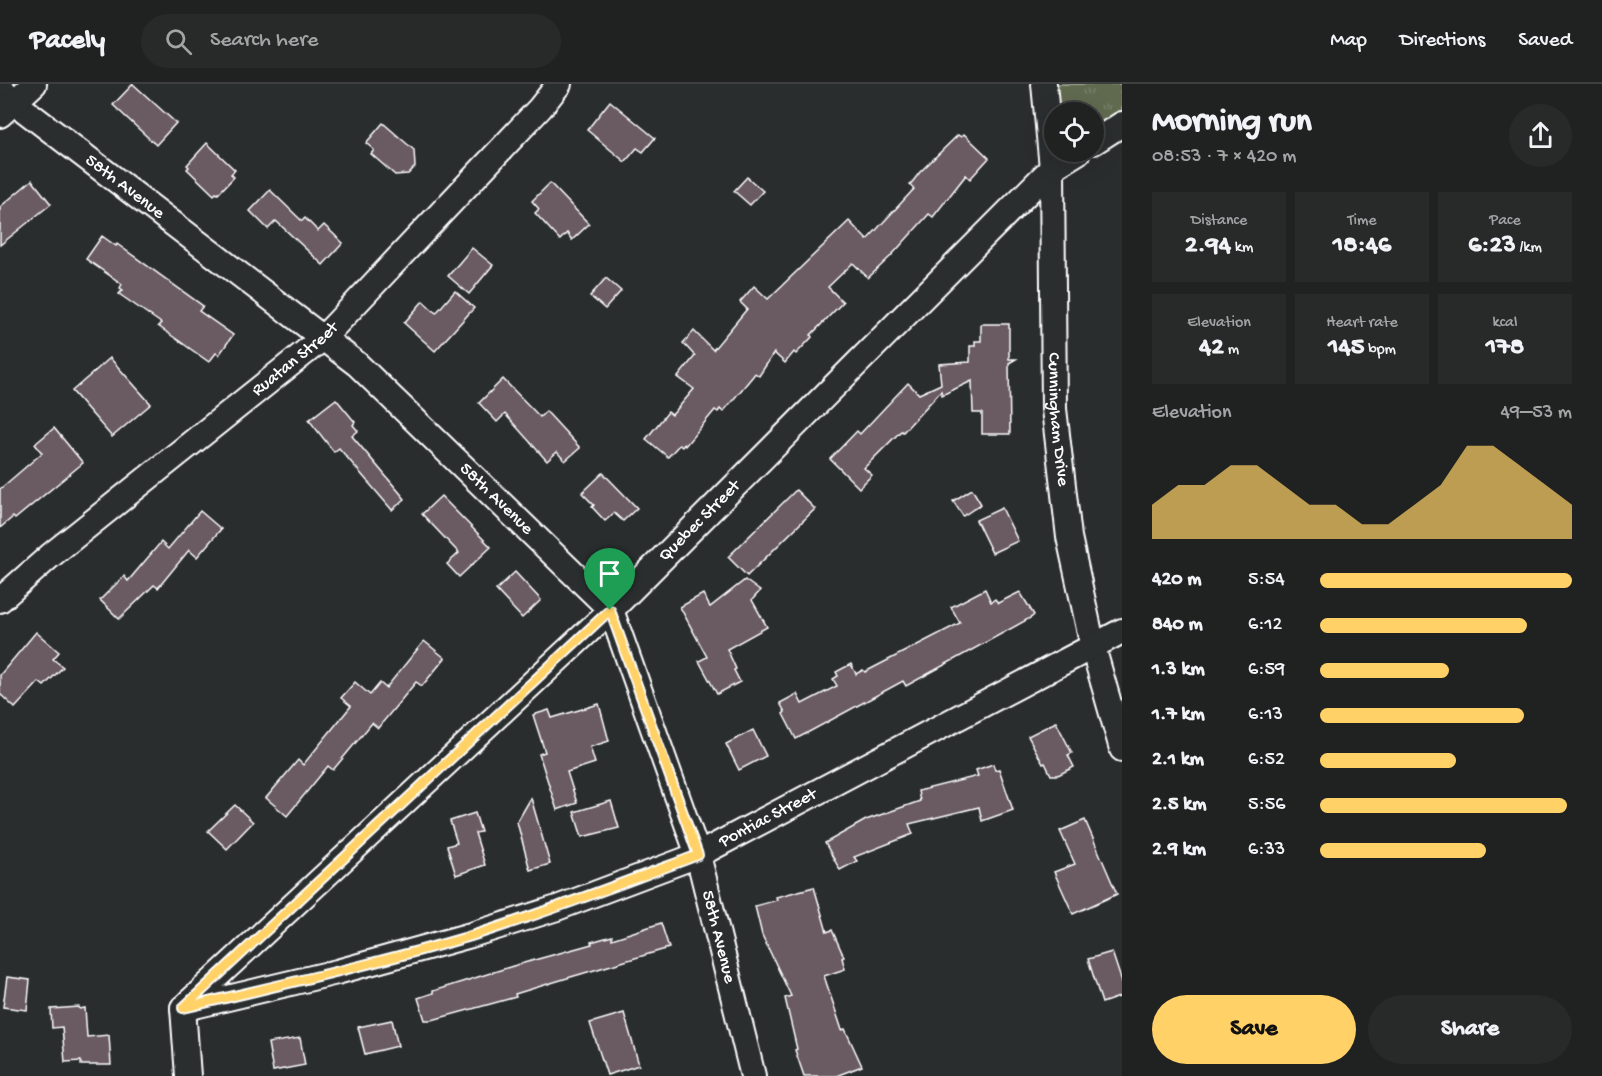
<!DOCTYPE html>
<html lang="en">
<head>
<meta charset="utf-8">
<style>
  :root { --surface:#202222; --page:#282a2a; --text:#f1f3f6; --muted:#a2a4a5; --line:#3d3f40; --accent:#ffd166 }
  body { margin:0; font-family:"Gochi Hand",sans-serif; background:var(--page); color:var(--text); height:100vh; display:flex; flex-direction:column; font-size:22px; white-space:nowrap }
  * { box-sizing:border-box; margin:0 }
  p { font-size:20px; color:var(--muted) }
  .icon { flex:none; width:33px; height:33px; fill:none; stroke:currentColor; stroke-width:2; stroke-linecap:round; stroke-linejoin:round }
  .map { position:relative; flex:1; overflow:hidden }
  .details { display:flex; flex-direction:column; background:var(--surface); width:480px }
  .details>* { flex:none }
  .fabs { position:absolute; left:1044px; top:18px; display:grid; gap:12px }
  .fabs a { display:grid; place-items:center; width:60px; height:60px; border-radius:50%; background:var(--surface); box-shadow:0 6px 24px #0002,0 0 0 2px var(--line); font-size:30px }
  .pin { position:absolute; display:grid; place-items:center; width:51px; height:51px; color:#fff; margin:-62px -26px; border-radius:50% 50% 50% 0; rotate:-45deg; box-shadow:0 0 6px #0007 }
  .pin .icon { rotate:45deg }
  .round { display:grid; place-items:center; flex:none; width:63px; height:63px; border-radius:32px; background:var(--page) }
  .head { display:flex; align-items:center; justify-content:space-between; height:102px; padding:0 30px }
  h1 { font-size:33px; font-weight:700; line-height:45px }
  .stats { display:grid; grid-template-columns:repeat(3,1fr); gap:9px; height:102px; padding:6px 30px }
  .stats div { display:grid; align-content:center; border-radius:0px; background:var(--page); text-align:center }
  .stats b { font-size:26px; font-weight:700 }
  .stats small { font-size:16px; font-weight:400 }
  .stats p { font-size:16px }
  .chart { height:168px; padding:12px 30px }
  .chart p { display:flex; justify-content:space-between }
  .chart svg { width:100%; height:108px; margin-top:6px; fill:var(--accent); opacity:.7 }
  .action { display:flex; gap:12px; margin-top:auto; padding:12px 30px }
  .action a { flex:1; height:69px; border-radius:36px; background:var(--accent); color:#111; font-size:24px; font-weight:700; line-height:69px; text-align:center }
  .action a+a { background:var(--page); color:var(--text) }
  ul { padding:0 30px; list-style:none; font-size:20px }
  li { display:grid; grid-template-columns:96px 72px 1fr; align-items:center; height:45px }
  li i { height:15px; border-radius:8px; background:var(--accent) }
  header { display:flex; align-items:center; gap:36px; box-sizing:border-box; height:84px; padding:0 30px; background:var(--surface); border-bottom:2px solid var(--line) }
  header strong { font-size:28px }
  nav { display:flex; gap:33px; margin-inline-start:auto; font-size:21px }
  .search { width:420px; height:54px; background:var(--page); display:flex; align-items:center; gap:15px; box-sizing:border-box; padding:0 21px; border-radius:33px; color:var(--muted); font-size:22px }
  main { display:flex; flex:1; min-height:0 }
  .map>svg:first-child { display:block }
  .park { fill:url(#park-tufts); stroke:#b0b4a8; stroke-width:1.5 }
  .building { fill:#6b5a62; stroke:#fff; stroke-width:1.5 }
  .lines { fill:none; stroke-linecap:round; stroke-linejoin:round }
  .street-casing { stroke:#fff; stroke-width:28 }
  .street { stroke:#2a2d2e; stroke-width:24 }
  .route-casing { stroke:#fff; stroke-width:12 }
  .route { stroke:#ffd166; stroke-width:8 }
  .labels { text-anchor:middle; dominant-baseline:central; stroke-width:4.5; stroke-linejoin:round; paint-order:stroke }
  .street-label { font-size:18px; fill:#fff; stroke:#2a2d2e }
</style>
</head>
<body>
<header>
<strong>Pacely</strong>
<div class="search"><svg class="icon" aria-label="search" viewBox="0 0 24 24"><circle cx="10" cy="10" r="6"/><path d="M15 15l6 6"/></svg>Search here</div>
<nav><a>Map</a><a>Directions</a><a>Saved</a></nav>
</header>
<main>
<div class="map">
<svg width="1122" height="992" viewBox="0 0 1122 992">
  <defs>
    <pattern id="park-tufts" width="24" height="20" patternUnits="userSpaceOnUse" patternTransform="scale(1.5)"><rect width="24" height="20" fill="#606a50"/><path d="M3 7l-1-3M5 7V3M7 7l1-3M15 17l-1-3M17 17v-4M19 17l1-3" fill="none" stroke="#78806a"/></pattern>
  </defs>
  <rect width="100%" height="100%" fill="#2a2d2e"/>
  <filter id="ink" filterUnits="userSpaceOnUse"><feTurbulence type="fractalNoise" baseFrequency=".0167" numOctaves="2"/><feDisplacementMap in="SourceGraphic" scale="12" xChannelSelector="R" yChannelSelector="G"/><feConvolveMatrix kernelMatrix="1 2 1 2 8 2 1 2 1" color-interpolation-filters="sRGB"/></filter>
  <g filter="url(#ink)">
    <polygon class="park" points="1044,0 1122,0 1122,40 1094,58 1094,28 1054,28 1052,84"/>
    <g class="building">
      <polygon points="133,0 176,39 156,61 113,21"/>
      <polygon points="610,17 655,54 643,68 637,64 625,78 587,46"/>
      <polygon points="383,39 414,66 415,83 408,90 395,91 371,70 374,66 366,59"/>
      <polygon points="964,50 989,74 970,95 966,91 933,133 929,130 891,172 868,194 853,179 828,203 843,218 811,251 812,253 796,270 794,268 785,279 774,269 759,292 755,289 753,292 723,328 720,325 718,328 715,326 685,362 684,360 682,363 679,361 668,373 646,355 668,328 672,331 694,305 678,293 695,272 683,259 694,247 713,266 747,225 740,218 754,202 768,215 849,137 867,156 914,105 910,101 920,88 958,51 961,53"/>
      <polygon points="207,59 235,86 231,90 234,93 218,110 216,109 214,111 187,85 189,83 187,81"/>
      <polygon points="747,93 763,107 750,121 734,107"/>
      <polygon points="32,96 51,120 0,161 0,123"/>
      <polygon points="550,99 589,140 572,156 567,149 560,156 535,129 539,125 532,117"/>
      <polygon points="270,106 302,137 305,134 318,147 324,141 343,159 323,181 276,137 268,145 250,127"/>
      <polygon points="102,152 116,162 117,160 203,222 199,227 233,251 219,271 216,269 209,278 158,242 161,239 119,210 123,206 120,204 122,200 86,175"/>
      <polygon points="472,164 493,181 469,210 448,192"/>
      <polygon points="606,194 621,207 605,225 590,212"/>
      <polygon points="455,207 474,224 435,267 404,239 423,217 436,229"/>
      <polygon points="981,240 1009,240 1009,275 1016,275 1009,279 1010,350 982,350 982,329 973,329 972,297 942,311 941,307 903,348 901,347 864,384 872,391 859,404 830,375 857,347 860,350 908,299 919,310 941,300 939,280 970,278 970,262 975,262 975,257 981,257"/>
      <polygon points="110,274 151,320 112,353 72,307"/>
      <polygon points="503,295 540,333 546,327 580,364 565,377 557,368 547,377 505,330 497,338 479,319"/>
      <polygon points="336,315 355,338 353,341 358,347 352,352 405,415 392,426 339,364 334,368 309,336"/>
      <polygon points="54,344 83,379 15,435 13,433 0,444 0,405 42,369 35,360"/>
      <polygon points="603,389 637,424 623,437 614,429 605,437 592,423 594,421 582,409"/>
      <polygon points="972,405 981,420 963,432 953,417"/>
      <polygon points="796,406 815,425 747,492 728,473"/>
      <polygon points="441,412 491,463 459,493 447,480 459,469 422,430"/>
      <polygon points="1002,424 1018,457 992,469 976,436"/>
      <polygon points="200,427 221,445 197,473 189,466 158,504 154,501 119,535 100,516 124,492 128,497 161,458 168,465"/>
      <polygon points="515,488 541,516 522,534 496,506"/>
      <polygon points="745,496 760,507 752,516 767,543 727,565 736,585 734,586 740,598 717,610 699,577 707,573 680,523 703,510 710,523"/>
      <polygon points="985,505 991,518 995,515 998,519 1020,508 1034,531 1032,533 906,602 903,597 796,655 783,630 785,628 780,619 797,610 802,620 837,602 833,595 838,592 836,588 851,580 856,590 863,586 865,588 960,539 951,523"/>
      <polygon points="36,548 59,568 53,575 63,583 44,602 39,598 15,624 0,610 0,591"/>
      <polygon points="424,557 445,574 422,602 416,598 378,644 372,639 333,686 328,682 287,732 266,714 298,676 303,681 351,622 341,614 355,598 370,611 380,599 386,604"/>
      <polygon points="599,620 609,657 590,663 595,679 567,688 577,719 557,726 539,670 545,668 533,631 549,626 552,634"/>
      <polygon points="1056,638 1072,669 1068,671 1074,683 1058,691 1051,691 1045,679 1043,680 1028,652"/>
      <polygon points="753,646 766,672 739,686 726,660"/>
      <polygon points="993,680 995,686 999,685 1013,726 982,737 979,723 909,740 913,750 854,773 857,777 840,786 825,759 866,736 920,717 918,707 978,692 976,686"/>
      <polygon points="531,714 550,780 530,786 517,738"/>
      <polygon points="611,717 619,744 582,753 574,728"/>
      <polygon points="235,721 253,738 227,765 208,747"/>
      <polygon points="475,729 481,748 475,749 485,781 456,791 447,762 457,759 450,737"/>
      <polygon points="1085,736 1117,810 1073,830 1054,788 1075,780 1060,747"/>
      <polygon points="814,803 827,848 832,846 844,873 842,874 845,885 824,892 842,946 845,945 862,982 836,992 804,992 795,966 797,965 785,914 791,912 762,851 755,822 777,816 776,813"/>
      <polygon points="661,839 669,864 564,895 515,910 516,913 432,936 425,936 418,914 433,909 433,907 513,882 592,860 591,858 612,852 612,855"/>
      <polygon points="1112,868 1122,898 1122,912 1102,919 1088,875"/>
      <polygon points="7,893 30,896 27,926 3,923"/>
      <polygon points="79,923 80,925 85,924 87,953 109,951 111,981 81,981 81,977 65,978 62,943 52,944 51,925"/>
      <polygon points="624,929 639,981 607,991 590,939"/>
      <polygon points="392,936 398,962 365,970 358,943"/>
      <polygon points="300,954 305,981 273,987 268,959"/>
    </g>
    <g class="lines">
      <defs>
        <g id="street">
          <path id="s1" d="M1044 0 1052 84 1054 325 1069 453 1093 563 1122 665"/>
          <path id="s2" d="M0 3 15 19 357 280 611 526 698 771 753 992"/>
          <polyline points="0,31 34,0"/>
          <polyline points="1094,58 1122,40"/>
          <path id="s3" d="M0 516 50 472 323 254 540 24 559 0"/>
          <path id="s4" d="M183 924 611 526 1052 84 1078 68"/>
          <polyline points="183,924 188,992"/>
          <path id="s5" d="M186 924 337 888 471 851 557 824 698 771 1122 547"/>
        </g>
      </defs>
      <use href="#street" class="street-casing"/>
      <use href="#street" class="street"/>
    </g>
  </g>
  <g class="lines" filter="url(#ink)">
    <defs>
      <path id="route" d="M610 526 698 771C623 799 548 828 471 852 376 880 279 901 183 924Z"/>
    </defs>
    <use href="#route" class="route-casing"/>
    <use href="#route" class="route"/>
  </g>
  <g class="labels">
    <g class="street-label">
      <text stroke="none"><textPath href="#s2" startOffset="160">58th Avenue</textPath></text>
      <text stroke="none"><textPath href="#s3" startOffset="381">Ruatan Street</textPath></text>
      <text stroke="none"><textPath href="#s1" startOffset="336">Cunningham Drive</textPath></text>
      <text stroke="none"><textPath href="#s2" startOffset="646">58th Avenue</textPath></text>
      <text stroke="none"><textPath href="#s4" startOffset="710">Quebec Street</textPath></text>
      <text stroke="none"><textPath href="#s5" startOffset="614">Pontiac Street</textPath></text>
      <text stroke="none"><textPath href="#s2" startOffset="1150">58th Avenue</textPath></text>
    </g>
  </g>
</svg>
<div class="fabs">
<a><svg class="icon" aria-label="locate" viewBox="0 0 24 24"><circle cx="12" cy="12" r="6"/><path d="M12 2v4M12 18v4M2 12h4M18 12h4"/></svg></a>
</div>
<div class="pin" style="left:610px;top:526px;background:#1e9e55"><svg class="icon" aria-label="arrive" viewBox="0 0 24 24"><path d="M6 21V4h12l-3 4 3 4H6"/></svg></div>
</div>
<section class="details">
<div class="head"><div><h1>Morning run</h1><p>08:53 · 7 × 420 m</p></div><a class="round"><svg class="icon" aria-label="share" viewBox="0 0 24 24"><path d="M12 15V3M7 8l5-5 5 5M5 13v7h14v-7"/></svg></a></div>
<div class="stats">
<div><p>Distance</p><b>2.94<small> km</small></b></div>
<div><p>Time</p><b>18:46</b></div>
<div><p>Pace</p><b>6:23<small> /km</small></b></div>
</div>
<div class="stats">
<div><p>Elevation</p><b>42<small> m</small></b></div>
<div><p>Heart rate</p><b>145<small> bpm</small></b></div>
<div><p>kcal</p><b>178</b></div>
</div>
<div class="chart"><p><span>Elevation</span>49–53 m</p>
<svg viewBox="0 0 160 44" preserveAspectRatio="none"><path d="M0 44V30L10 22L20 22L30 14L40 14L50 22L60 30L70 30L80 38L90 38L100 30L110 22L120 6L130 6L140 14L150 22L160 30V44z"/></svg>
</div>
<ul>
<li><b>420 m</b>5:54<i style="width:100%"></i></li>
<li><b>840 m</b>6:12<i style="width:82%"></i></li>
<li><b>1.3 km</b>6:59<i style="width:51%"></i></li>
<li><b>1.7 km</b>6:13<i style="width:81%"></i></li>
<li><b>2.1 km</b>6:52<i style="width:54%"></i></li>
<li><b>2.5 km</b>5:56<i style="width:98%"></i></li>
<li><b>2.9 km</b>6:33<i style="width:66%"></i></li>
</ul>
<div class="action"><a>Save</a><a>Share</a></div>
</section>
</main>
</body>
</html>
